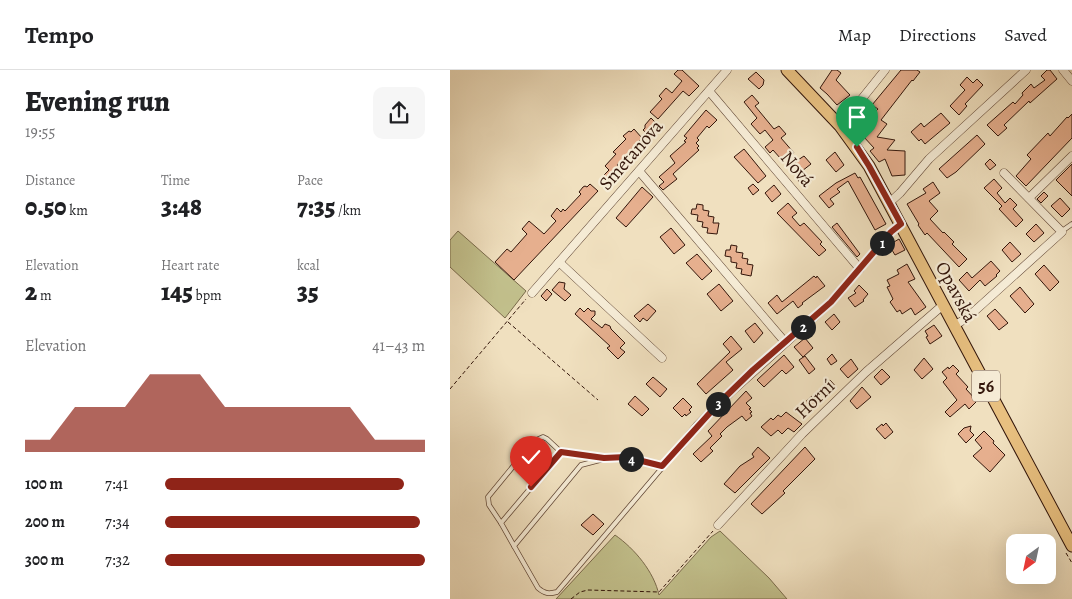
<!DOCTYPE html>
<html lang="en">
<head>
<meta charset="utf-8">
<style>
  :root { --surface:#fff; --page:#f6f6f6; --text:#202124; --muted:#757577; --line:#e0e0e0; --accent:#8f2418 }
  body { margin:0; font-family:Alegreya,serif; background:var(--page); color:var(--text); height:100vh; display:flex; flex-direction:column; font-size:19px; white-space:nowrap }
  * { box-sizing:border-box; margin:0 }
  p { font-size:16px; color:var(--muted) }
  .icon { flex:none; width:28px; height:28px; fill:none; stroke:currentColor; stroke-width:2; stroke-linecap:round; stroke-linejoin:round }
  .map { position:relative; flex:1; overflow:hidden }
  .side { display:flex; flex-direction:column; background:var(--surface); width:450px }
  .side>* { flex:none }
  .needle { width:32px; rotate:213deg }
  .fabs { position:absolute; left:556px; top:464px; display:grid; gap:10px }
  .fabs a { display:grid; place-items:center; width:50px; height:50px; border-radius:10px; background:var(--surface); box-shadow:0 5px 20px #0002; font-size:25px }
  .pin { position:absolute; display:grid; place-items:center; width:42px; height:42px; color:#fff; margin:-51px -21px; border-radius:50% 50% 50% 0; rotate:-45deg; box-shadow:0 0 5px #0007 }
  .pin .icon { rotate:45deg }
  .km { position:absolute; width:25px; height:25px; margin:-12px; border-radius:50%; background:#222; color:#fff; font-size:14px; line-height:25px; text-align:center }
  .round { display:grid; place-items:center; flex:none; width:52px; height:52px; border-radius:10px; background:var(--page) }
  .head { display:flex; align-items:center; justify-content:space-between; height:85px; padding:0 25px }
  h1 { font-size:28px; font-weight:800; line-height:38px }
  .metrics { display:grid; grid-template-columns:repeat(3,1fr); gap:8px; height:85px; padding:5px 25px }
  .metrics div { display:grid; align-content:center }
  .metrics b { font-size:25px; font-weight:800 }
  .metrics small { font-size:14px; font-weight:400 }
  .metrics p { font-size:14px }
  .chart { height:140px; padding:10px 25px }
  .chart p { display:flex; justify-content:space-between }
  .chart svg { width:100%; height:90px; margin-top:5px; fill:var(--accent); opacity:.7 }
  ul { padding:0 25px; list-style:none; font-size:16px }
  li { display:grid; grid-template-columns:80px 60px 1fr; align-items:center; height:38px }
  li i { height:12px; border-radius:6px; background:var(--accent) }
  header { display:flex; align-items:center; gap:30px; box-sizing:border-box; height:70px; padding:0 25px; background:var(--surface); border-bottom:1px solid var(--line) }
  header strong { font-size:24px }
  nav { display:flex; gap:28px; margin-inline-start:auto; font-size:18px }
  main { display:flex; flex:1; min-height:0 }
  .map>svg:first-child { display:block }
  .green { fill:#c2c08c; stroke:#7a6a4b }
  .building { fill:#e6af8e; stroke:#32150a }
  .lines { fill:none; stroke-linecap:round; stroke-linejoin:round }
  .lane-casing { stroke:#624837; stroke-width:5.5 }
  .street-casing { stroke:#624837; stroke-width:9 }
  .primary-casing { stroke:#32150a; stroke-width:13 }
  .path { stroke:#32150a; stroke-width:1; stroke-dasharray:4 2.5; stroke-linecap:butt }
  .lane { stroke:#f5ebd5; stroke-width:4 }
  .street { stroke:#f5ebd5; stroke-width:8 }
  .primary { stroke:#e8c080; stroke-width:11 }
  .route-casing { stroke:#fff; stroke-width:10 }
  .route { stroke:#8f2418; stroke-width:6 }
  .labels { text-anchor:middle; dominant-baseline:central; stroke-width:4.5; stroke-linejoin:round; paint-order:stroke }
  .shield { fill:#f5ebd5; stroke:#6c5547; stroke-width:1 }
  .shield-label { font-size:18px; font-weight:bold; fill:#32150a }
  .street-label { font-size:19px; fill:#32150a; stroke:#f5ebd5 }
</style>
</head>
<body>
<header>
<strong>Tempo</strong>
<nav><a>Map</a><a>Directions</a><a>Saved</a></nav>
</header>
<main>
<section class="side">
<div class="head"><div><h1>Evening run</h1><p>19:55</p></div><a class="round"><svg class="icon" aria-label="share" viewBox="0 0 24 24"><path d="M12 15V3M7 8l5-5 5 5M5 13v7h14v-7"/></svg></a></div>
<div class="metrics">
<div><p>Distance</p><b>0.50<small> km</small></b></div>
<div><p>Time</p><b>3:48</b></div>
<div><p>Pace</p><b>7:35<small> /km</small></b></div>
</div>
<div class="metrics">
<div><p>Elevation</p><b>2<small> m</small></b></div>
<div><p>Heart rate</p><b>145<small> bpm</small></b></div>
<div><p>kcal</p><b>35</b></div>
</div>
<div class="chart"><p><span>Elevation</span>41–43 m</p>
<svg viewBox="0 0 160 44" preserveAspectRatio="none"><path d="M0 44V38L10 38L20 22L30 22L40 22L50 6L60 6L70 6L80 22L90 22L100 22L110 22L120 22L130 22L140 38L150 38L160 38V44z"/></svg>
</div>
<ul>
<li><b>100 m</b>7:41<i style="width:92%"></i></li>
<li><b>200 m</b>7:34<i style="width:98%"></i></li>
<li><b>300 m</b>7:32<i style="width:100%"></i></li>
</ul>
</section>
<div class="map">
<svg width="622" height="529" viewBox="0 0 622 529">
  <rect width="100%" height="100%" fill="#f0e0bf"/>
  <filter id="stains"><feTurbulence type="fractalNoise" baseFrequency=".004" numOctaves="4"/><feColorMatrix values="0 0 0 0 .2 0 0 0 0 .09 0 0 0 0 .02 0 0 0 .5 -.17"/></filter>
  <radialGradient id="worn" r=".72"><stop offset=".6" stop-color="#630" stop-opacity="0"/><stop offset="1" stop-color="#630" stop-opacity=".3"/></radialGradient>
  <g class="green">
    <polygon points="8,161 76,221 55,248 0,197 0,170"/>
    <path d="M270 461 319 508 337 529H106L165 465C185 479 204 502 209 525L261 467Z"/>
  </g>
  <g class="building">
    <polygon points="228,0 232,0 249,16 239,26 233,21 208,49 200,42 212,29 209,26 216,18 222,23 232,11 224,4"/>
    <polygon points="382,0 387,0 391,3 386,10 400,25 387,35 377,24 370,18"/>
    <polygon points="451,0 467,0 470,2 463,11 462,10 431,50 437,54 427,67 445,70 437,80 455,81 455,105 442,106 435,89 429,92 420,81 424,78 402,54 408,47 414,53 428,39 422,35"/>
    <polygon points="597,0 600,0 607,9 580,33 579,31 554,55 557,58 548,66 537,55 563,32 565,34 573,25 572,23 581,14 584,18 595,10 591,6"/>
    <polygon points="306,2 314,10 313,15 309,19 298,9"/>
    <polygon points="517,7 523,13 527,9 533,15 515,34 517,36 509,45 500,36 515,20 510,15"/>
    <polygon points="302,25 309,33 305,36 324,59 329,56 336,64 331,68 344,83 335,90 331,89 323,80 320,83 315,77 323,70 315,60 310,64 301,54 307,48 294,32"/>
    <polygon points="256,40 267,50 259,58 257,56 247,68 249,70 246,73 249,76 247,78 249,80 223,104 227,109 213,120 209,116 214,112 209,107 225,93 220,86 236,72 234,71 237,68 234,66"/>
    <polygon points="491,43 500,53 475,74 471,69 469,71 461,62 471,53 474,57"/>
    <polygon points="622,44 622,68 576,116 566,106 581,89 577,85 598,63 600,66 617,47 618,48"/>
    <polygon points="201,48 210,57 201,67 193,60 195,58 195,55"/>
    <polygon points="184,59 192,68 167,95 175,102 159,118 152,111 154,108 153,106 159,100 155,96 166,84 163,82 176,69 173,66 179,61 181,62"/>
    <polygon points="527,65 535,74 506,102 497,108 489,99"/>
    <polygon points="294,79 316,106 308,113 284,87"/>
    <polygon points="385,82 394,95 386,102 376,90"/>
    <polygon points="354,86 361,94 352,101 345,92"/>
    <polygon points="540,89 546,95 540,100 535,94"/>
    <polygon points="622,94 622,126 606,110"/>
    <polygon points="405,103 408,108 410,107 436,154 425,160 398,111 387,119 390,122 380,129 384,134 379,138 369,126 386,113"/>
    <polygon points="356,104 362,110 353,117 348,110"/>
    <polygon points="544,109 552,118 547,123 555,133 560,128 567,135 563,139 573,150 566,157 549,139 552,136 534,118"/>
    <polygon points="483,112 490,123 479,131 488,141 480,149 493,163 494,162 504,172 502,174 517,189 509,197 477,163 475,165 468,155 469,154 457,134 476,123 473,119"/>
    <polygon points="140,114 148,121 64,210 45,192 57,179 61,182 77,164 72,159 79,151 94,164 106,151 101,146 107,138 111,142 113,139 115,141 131,124 129,122 133,117 135,116 137,117"/>
    <polygon points="303,114 309,120 303,125 298,118"/>
    <polygon points="324,115 331,124 322,132 315,123"/>
    <polygon points="192,117 203,127 176,157 166,148"/>
    <polygon points="594,122 598,126 591,133 587,129"/>
    <polygon points="610,128 620,139 612,147 601,136"/>
    <polygon points="338,133 347,143 342,147 350,156 354,153 372,172 370,174 376,180 369,186 327,143"/>
    <polygon points="247,134 253,135 253,140 259,141 258,146 264,147 263,153 269,153 267,164 257,163 258,158 252,157 253,152 247,151 248,145 241,144 242,139 246,139"/>
    <polygon points="387,153 410,184 407,187 382,157"/>
    <polygon points="586,154 594,163 584,172 576,164"/>
    <polygon points="221,158 235,175 224,184 210,167"/>
    <polygon points="449,169 455,180 445,185 439,175"/>
    <polygon points="560,172 571,184 562,192 552,180"/>
    <polygon points="281,175 287,176 286,182 293,183 292,188 298,189 297,194 303,195 301,206 291,204 292,199 286,198 287,193 281,192 281,187 275,186 276,180 280,180"/>
    <polygon points="247,184 262,201 252,210 236,193"/>
    <polygon points="541,191 550,201 546,205 547,206 535,216 530,210 519,221 509,210 517,202 522,208"/>
    <polygon points="457,194 465,209 458,212 476,237 465,245 461,238 452,244 450,240 447,242 440,232 443,229 437,217 440,216 437,210 449,204 447,200"/>
    <polygon points="594,195 609,212 600,221 585,204"/>
    <polygon points="364,206 366,208 367,206 375,216 352,233 353,234 348,238 343,231 327,244 318,233 327,225 332,232"/>
    <polygon points="109,212 115,213 114,219 121,225 115,231 102,220"/>
    <polygon points="269,214 283,231 271,241 257,224"/>
    <polygon points="409,215 418,224 413,230 414,231 405,237 398,228 406,223 404,221"/>
    <polygon points="570,217 584,234 575,243 560,226"/>
    <polygon points="97,219 102,224 96,231 91,226"/>
    <polygon points="198,234 206,241 197,251 193,248 190,252 184,246"/>
    <polygon points="130,238 134,242 138,238 141,241 145,241 145,245 141,249 152,258 155,254 160,256 161,259 175,273 170,278 175,282 168,289 157,278 160,276 125,244"/>
    <polygon points="545,239 558,253 549,260 537,246"/>
    <polygon points="384,244 390,252 382,260 375,252"/>
    <polygon points="305,253 313,263 304,273 295,261"/>
    <polygon points="484,255 492,266 480,274 476,267 478,266 475,261"/>
    <polygon points="281,266 292,279 276,292 283,300 256,324 247,314 280,282 273,274"/>
    <polygon points="355,268 363,278 353,287 344,277"/>
    <polygon points="382,284 387,291 381,295 377,289"/>
    <polygon points="334,285 344,297 336,304 332,300 314,317 307,310"/>
    <polygon points="355,286 365,299 359,304 349,290"/>
    <polygon points="474,288 483,299 472,309 464,300"/>
    <polygon points="401,289 408,299 398,308 390,299"/>
    <polygon points="503,295 509,301 506,304 518,317 516,319 527,331 519,339 515,334 500,347 495,342 507,330 493,312 497,308 492,302 498,297 499,299"/>
    <polygon points="432,299 440,307 431,315 424,307"/>
    <polygon points="203,307 217,319 210,327 196,314"/>
    <polygon points="380,310 387,318 379,325 372,317"/>
    <polygon points="412,317 421,327 407,339 400,331"/>
    <polygon points="296,321 302,328 296,333 301,338 299,339 302,342 300,343 302,346 296,351 292,346 277,357 270,364 272,366 260,378 263,381 251,392 243,384 262,366 258,361"/>
    <polygon points="185,326 199,339 192,346 178,334"/>
    <polygon points="362,326 369,334 360,342 353,334"/>
    <polygon points="233,328 242,337 239,340 241,342 236,346 235,344 232,347 223,338"/>
    <polygon points="336,342 352,354 344,362 338,358 332,364 328,360 321,366 311,357 321,348 323,350 328,345 331,347"/>
    <polygon points="436,353 443,362 435,369 426,359 432,354 433,356"/>
    <polygon points="521,356 520,361 524,365 516,373 508,364 514,358"/>
    <polygon points="534,361 544,371 543,373 555,385 540,402 523,386 532,378 525,370"/>
    <polygon points="308,377 320,388 285,423 274,414 290,396 304,387 302,384"/>
    <polygon points="355,377 365,389 333,421 335,423 312,444 301,434"/>
    <polygon points="143,444 154,454 143,465 131,455"/>
  </g>
  <g class="lines">
    <defs>
      <g id="lane">
        <polyline points="612,161 622,154"/>
        <path d="M212 396 176 387 154 389 131 395 64 476 88 518C95 524 99 524 107 522L228 379"/>
        <polyline points="51,453 39,435 38,427 84,371 93,367 97,369 111,382"/>
        <polyline points="64,476 51,453 111,382 151,388"/>
      </g>
      <g id="street">
        <polyline points="613,0 622,11"/>
        <polyline points="259,21 410,199"/>
        <polyline points="390,56 435,0"/>
        <polyline points="189,101 335,272"/>
        <polyline points="579,128 622,86"/>
        <polyline points="439,133 450,123 479,89 576,0"/>
        <polyline points="109,192 212,288"/>
        <polyline points="82,223 277,0"/>
        <polyline points="504,256 518,247 612,162 554,103"/>
        <polyline points="229,378 247,356 280,323 381,232 441,162 451,154"/>
        <polyline points="268,455 352,364 416,302 493,235"/>
      </g>
      <polyline id="primary" points="337,0 390,56 419,96 622,476"/>
    </defs>
    <use href="#lane" class="lane-casing"/>
    <use href="#street" class="street-casing"/>
    <use href="#primary" class="primary-casing"/>
    <g class="path">
      <polyline points="58,252 148,330"/>
      <polyline points="0,319 76,229"/>
      <polyline points="616,483 622,493"/>
      <polyline points="121,529 130,522 138,520 209,522 263,461"/>
    </g>
    <use href="#lane" class="lane"/>
    <use href="#street" class="street"/>
    <use href="#primary" class="primary"/>
  </g>
  <g class="lines">
    <defs>
      <polyline id="route" points="81,417 111,382 154,388 176,387 212,396 268,334 303,300 381,232 441,162 451,154 419,96 407,77"/>
    </defs>
    <use href="#route" class="route-casing"/>
    <use href="#route" class="route"/>
  </g>
  <g class="labels">
    <rect class="shield" x="522" y="300.5" width="28" height="31" rx="4"/>
    <g class="shield-label">
      <text x="536" y="316">56</text>
    </g>
    <g class="street-label">
      <text transform="translate(181 85) rotate(-49)">Smetanova</text>
      <text transform="translate(347 99) rotate(50)">Nová</text>
      <text transform="translate(506 222) rotate(62)">Opavská</text>
      <text transform="translate(365 329) rotate(-44)">Horní</text>
    </g>
  </g>
  <rect width="100%" height="100%" filter="url(#stains)"/>
  <rect width="100%" height="100%" fill="url(#worn)"/>
</svg>
<div class="fabs">
<a><svg class="needle" viewBox="-14 -14 28 28"><path d="M0-13l5 13h-10z" fill="#e53935"/><path d="M0 13l5-13h-10z" fill="#757577"/></svg></a>
</div>
<div class="pin" style="left:407px;top:77px;background:#1e9e55"><svg class="icon" aria-label="arrive" viewBox="0 0 24 24"><path d="M6 21V4h12l-3 4 3 4H6"/></svg></div>
<div class="pin" style="left:81px;top:417px;background:#d93025"><svg class="icon" aria-label="check" viewBox="0 0 24 24"><path d="M5 12l5 5 9-10"/></svg></div>
<b class="km" style="left:432px;top:173px">1</b>
<b class="km" style="left:353px;top:257px">2</b>
<b class="km" style="left:268px;top:334px">3</b>
<b class="km" style="left:181px;top:389px">4</b>
</div>
</main>
</body>
</html>
